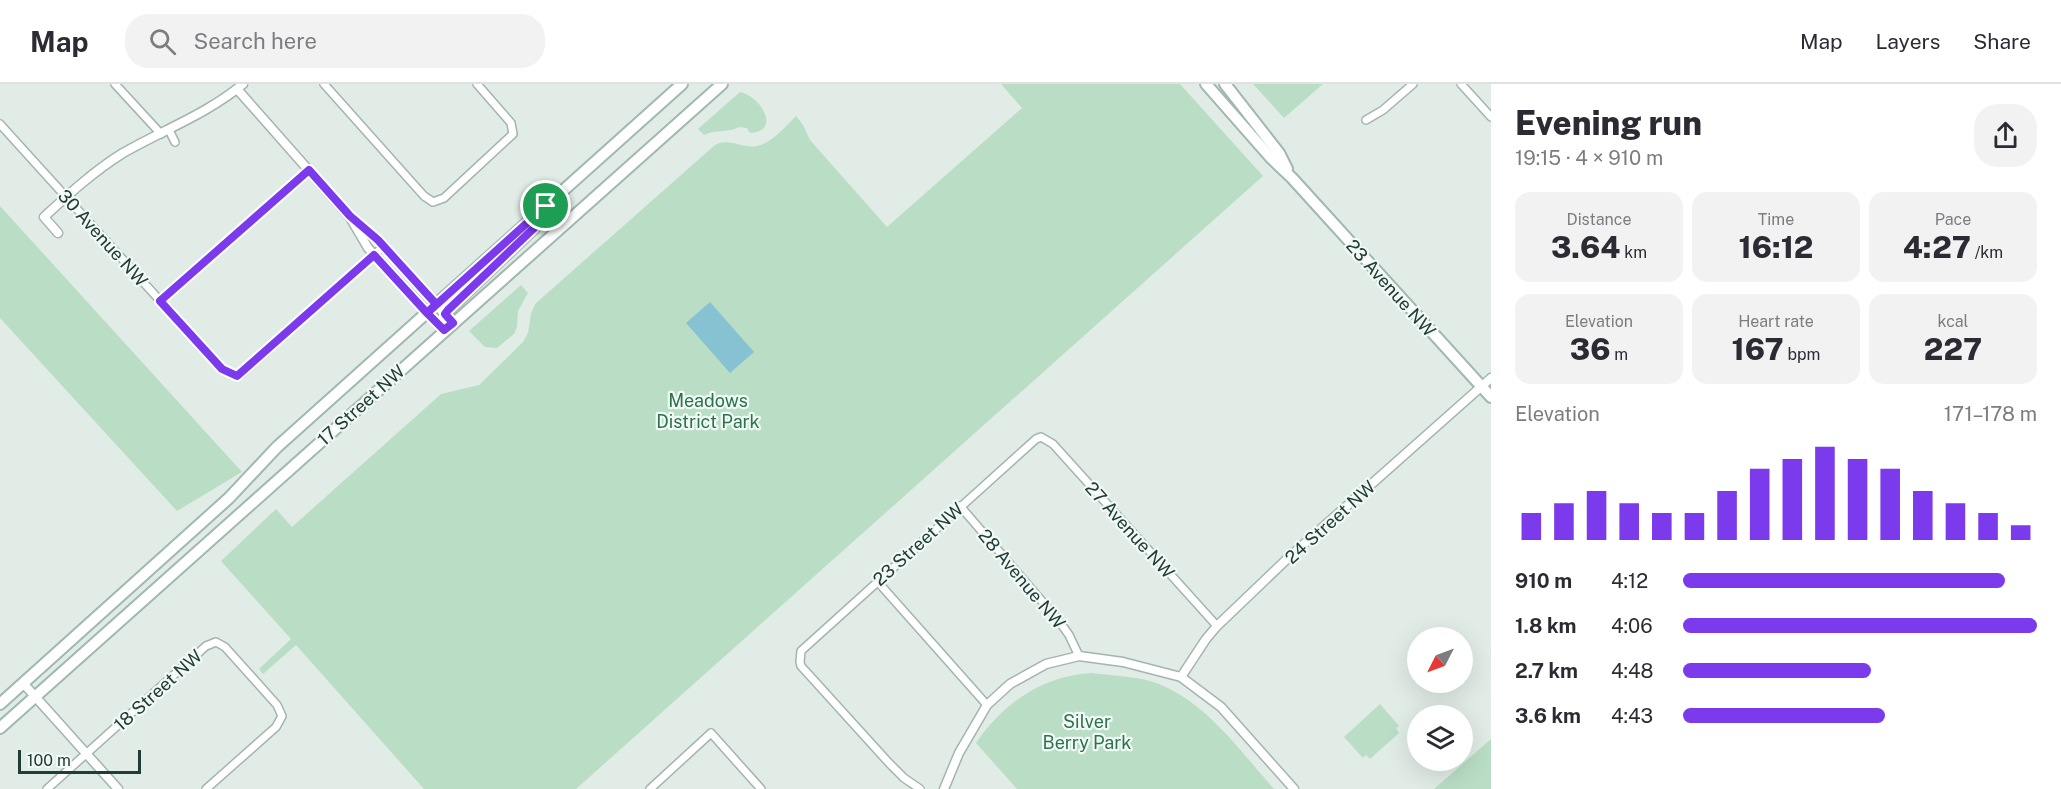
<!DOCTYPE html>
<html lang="en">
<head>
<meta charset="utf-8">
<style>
  :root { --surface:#fff; --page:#f2f2f3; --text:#2b2b33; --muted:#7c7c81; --line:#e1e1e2; --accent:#7c3aed }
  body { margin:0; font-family:"Public Sans",sans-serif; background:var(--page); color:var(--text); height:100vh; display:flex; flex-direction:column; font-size:22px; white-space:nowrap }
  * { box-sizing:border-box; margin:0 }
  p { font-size:20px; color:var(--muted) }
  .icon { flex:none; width:33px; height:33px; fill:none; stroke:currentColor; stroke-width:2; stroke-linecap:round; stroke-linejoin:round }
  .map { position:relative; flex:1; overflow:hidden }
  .side { display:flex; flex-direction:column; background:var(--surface); width:570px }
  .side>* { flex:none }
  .needle { width:39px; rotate:228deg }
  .buttons { position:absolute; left:1407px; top:543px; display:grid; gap:12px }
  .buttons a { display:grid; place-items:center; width:66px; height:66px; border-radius:50%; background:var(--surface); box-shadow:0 6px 24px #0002; font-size:30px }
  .scale { position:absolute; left:18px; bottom:15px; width:123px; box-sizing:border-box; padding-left:6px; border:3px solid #213d37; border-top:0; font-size:16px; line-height:21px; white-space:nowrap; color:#213d37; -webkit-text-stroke:4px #f1f8f5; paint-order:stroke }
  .pin { position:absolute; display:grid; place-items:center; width:51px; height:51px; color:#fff; margin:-26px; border:3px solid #fff; border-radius:50%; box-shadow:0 2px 6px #0007 }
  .round { display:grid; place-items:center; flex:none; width:63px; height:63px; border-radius:24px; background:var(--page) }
  .head { display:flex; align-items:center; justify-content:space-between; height:102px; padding:0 24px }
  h1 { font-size:33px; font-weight:800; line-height:45px }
  .figures { display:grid; grid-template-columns:repeat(3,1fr); gap:9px; height:102px; padding:6px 24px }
  .figures div { display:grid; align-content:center; border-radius:15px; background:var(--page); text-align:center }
  .figures b { font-size:30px; font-weight:800 }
  .figures small { font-size:16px; font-weight:400 }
  .figures p { font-size:16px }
  .chart { height:168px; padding:12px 24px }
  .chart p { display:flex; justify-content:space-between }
  .chart svg { width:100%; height:108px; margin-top:6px; stroke:var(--accent); stroke-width:6 }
  ul { padding:0 24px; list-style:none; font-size:20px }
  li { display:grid; grid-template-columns:96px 72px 1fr; align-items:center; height:45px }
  li i { height:15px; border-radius:8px; background:var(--accent) }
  header { display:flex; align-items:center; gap:36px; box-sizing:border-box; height:84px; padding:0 30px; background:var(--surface); border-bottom:2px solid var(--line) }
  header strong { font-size:28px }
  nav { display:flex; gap:33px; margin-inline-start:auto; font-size:21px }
  .search { width:420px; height:54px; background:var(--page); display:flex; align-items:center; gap:15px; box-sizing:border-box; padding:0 21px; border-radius:24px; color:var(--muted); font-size:22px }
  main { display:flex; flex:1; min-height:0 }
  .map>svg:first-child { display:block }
  .green { fill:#b9dec5 }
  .water { fill:#87c2d2 }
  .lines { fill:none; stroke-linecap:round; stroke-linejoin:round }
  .minor-casing { stroke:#a4b4af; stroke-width:10 }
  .tertiary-casing { stroke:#a4b4af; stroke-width:11 }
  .secondary-casing { stroke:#9fb8b0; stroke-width:14 }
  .minor { stroke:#fff; stroke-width:7 }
  .tertiary { stroke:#fff; stroke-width:8 }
  .secondary { stroke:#fff; stroke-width:10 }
  .route-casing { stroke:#fff; stroke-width:12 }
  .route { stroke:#7c3aed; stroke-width:8 }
  .labels { text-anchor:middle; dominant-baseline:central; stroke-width:4.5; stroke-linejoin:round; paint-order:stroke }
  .street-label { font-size:18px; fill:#213d37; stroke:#f1f8f5 }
  .park-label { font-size:18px; fill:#2a744c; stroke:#f1f8f5 }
</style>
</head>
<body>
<header>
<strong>Map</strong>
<div class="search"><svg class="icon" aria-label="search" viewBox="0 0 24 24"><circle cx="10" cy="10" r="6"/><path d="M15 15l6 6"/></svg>Search here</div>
<nav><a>Map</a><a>Layers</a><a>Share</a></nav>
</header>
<main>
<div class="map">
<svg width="1491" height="705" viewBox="0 0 1491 705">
  <rect width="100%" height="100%" fill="#e1ece7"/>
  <g class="green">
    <path d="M1001 0H1180L1263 92 576 705H424L296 561 263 590 259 585 291 555 221 477 276 425 292 443 441 310 479 301 523 258 528 249 531 230 535 220 715 61C730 53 742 65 757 62 772 59 786 42 796 32L803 41 810 56 887 143 1022 24Z"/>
    <polygon points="1253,0 1323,0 1284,34"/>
    <path d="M740 8C759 11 783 47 750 49L747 44 739 43C730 49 715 45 704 51L698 45Z"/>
    <polygon points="0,122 242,388 177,427 0,234"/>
    <polygon points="521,201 528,209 518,227 517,243 514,250 497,264 485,263 469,247"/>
    <path d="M1091 589C1113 592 1139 592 1159 600 1208 620 1240 667 1274 705H1017L976 659C1003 619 1043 592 1091 589Z"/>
    <polygon points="1380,620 1399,642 1396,644 1399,649 1370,675 1366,671 1363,674 1344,653"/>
    <polygon points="1491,655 1491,705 1434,705"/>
  </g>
  <polygon class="water" points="710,218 754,268 730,289 686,239"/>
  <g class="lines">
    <defs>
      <g id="minor">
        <polyline points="115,0 161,50"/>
        <polyline points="324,0 424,112 433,118 444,114 513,50 511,39 477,0"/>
        <polyline points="1461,0 1491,33"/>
        <polyline points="1366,36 1383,26 1413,0"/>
        <polyline points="0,40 222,285 233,291 241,290 384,162"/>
        <polyline points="169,46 175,58"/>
        <polyline points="160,217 309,86"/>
        <polyline points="960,422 1059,537 1069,551 1079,572"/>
        <polyline points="877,497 987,621"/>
        <polyline points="47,705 206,562 216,558 225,563 277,621 282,632 276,643 206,705"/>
        <polyline points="650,705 711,649 761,705"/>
        <polyline points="920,705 904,694 889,679 801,582 800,578 801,567 1036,355 1041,353 1053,360 1217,542"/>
      </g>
      <g id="tertiary">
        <polyline points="237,5 349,132 378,156 448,234"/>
        <polyline points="351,135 368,164 444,246"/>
        <path d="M58 149 44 133C69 110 94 87 123 69 163 46 207 30 243 0"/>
        <polyline points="1181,593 1206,555 1217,542 1287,475 1491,294"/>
        <polyline points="23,599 118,705"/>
        <polyline points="944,705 959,669 987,621 1010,600 1046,580 1079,572 1123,578 1181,593 1221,623 1294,705"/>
      </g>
      <g id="secondary">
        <polyline points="1206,0 1271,74 1292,94 1491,313"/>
        <polyline points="1225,0 1279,69 1287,85"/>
        <polyline points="444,247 443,235 448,226 534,144 541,131"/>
        <polyline points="0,620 229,414 277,363 682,0"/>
        <polyline points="0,644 722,0"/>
      </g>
    </defs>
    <use href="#minor" class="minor-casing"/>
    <use href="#tertiary" class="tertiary-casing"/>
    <use href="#secondary" class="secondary-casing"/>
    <use href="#minor" class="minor"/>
    <use href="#tertiary" class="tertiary"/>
    <use href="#secondary" class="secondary"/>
  </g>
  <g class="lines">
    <defs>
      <polyline id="route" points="546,122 427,229 374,171 237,292 222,285 160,217 309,86 350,132 378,156 436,220 427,229 444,246 453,239 445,230 448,226 534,144 546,122"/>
    </defs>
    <use href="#route" class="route-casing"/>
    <use href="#route" class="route"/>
  </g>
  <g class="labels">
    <g class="street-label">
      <text transform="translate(103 154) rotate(48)">30 Avenue NW</text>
      <text transform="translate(1391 204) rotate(48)">23 Avenue NW</text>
      <text transform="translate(361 321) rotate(-42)">17 Street NW</text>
      <text transform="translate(1330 438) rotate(-42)">24 Street NW</text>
      <text transform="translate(1130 446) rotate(48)">27 Avenue NW</text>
      <text transform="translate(918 460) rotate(-42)">23 Street NW</text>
      <text transform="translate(1022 495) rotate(50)">28 Avenue NW</text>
      <text transform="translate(158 606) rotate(-42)">18 Street NW</text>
    </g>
    <g class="park-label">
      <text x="708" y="316">Meadows<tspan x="708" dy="21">District Park</tspan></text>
      <text x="1087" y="637">Silver<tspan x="1087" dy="21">Berry Park</tspan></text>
    </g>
  </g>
</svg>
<div class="buttons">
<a><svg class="needle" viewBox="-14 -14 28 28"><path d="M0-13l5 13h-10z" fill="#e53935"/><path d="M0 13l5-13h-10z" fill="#7c7c81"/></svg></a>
<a><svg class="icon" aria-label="layers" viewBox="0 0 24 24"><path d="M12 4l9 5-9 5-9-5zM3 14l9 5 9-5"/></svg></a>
</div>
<div class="scale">100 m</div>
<div class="pin" style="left:546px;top:122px;background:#1e9e55"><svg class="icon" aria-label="arrive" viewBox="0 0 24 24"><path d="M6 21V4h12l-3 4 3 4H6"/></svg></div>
</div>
<section class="side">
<div class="head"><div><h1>Evening run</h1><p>19:15 · 4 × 910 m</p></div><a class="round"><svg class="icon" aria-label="share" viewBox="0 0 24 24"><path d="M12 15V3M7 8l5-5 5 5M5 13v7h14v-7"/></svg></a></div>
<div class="figures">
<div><p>Distance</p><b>3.64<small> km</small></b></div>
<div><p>Time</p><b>16:12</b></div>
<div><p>Pace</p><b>4:27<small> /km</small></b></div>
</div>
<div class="figures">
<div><p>Elevation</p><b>36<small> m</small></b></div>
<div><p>Heart rate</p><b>167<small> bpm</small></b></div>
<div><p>kcal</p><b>227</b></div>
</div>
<div class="chart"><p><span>Elevation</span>171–178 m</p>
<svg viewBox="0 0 160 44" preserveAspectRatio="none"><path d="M5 44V33M15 44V29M25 44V24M35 44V29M45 44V33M55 44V33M65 44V24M75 44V15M85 44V11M95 44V6M105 44V11M115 44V15M125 44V24M135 44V29M145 44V33M155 44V38"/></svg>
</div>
<ul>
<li><b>910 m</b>4:12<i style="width:91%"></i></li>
<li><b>1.8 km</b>4:06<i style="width:100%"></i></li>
<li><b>2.7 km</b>4:48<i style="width:53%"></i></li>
<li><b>3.6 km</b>4:43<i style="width:57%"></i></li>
</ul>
</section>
</main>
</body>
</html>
